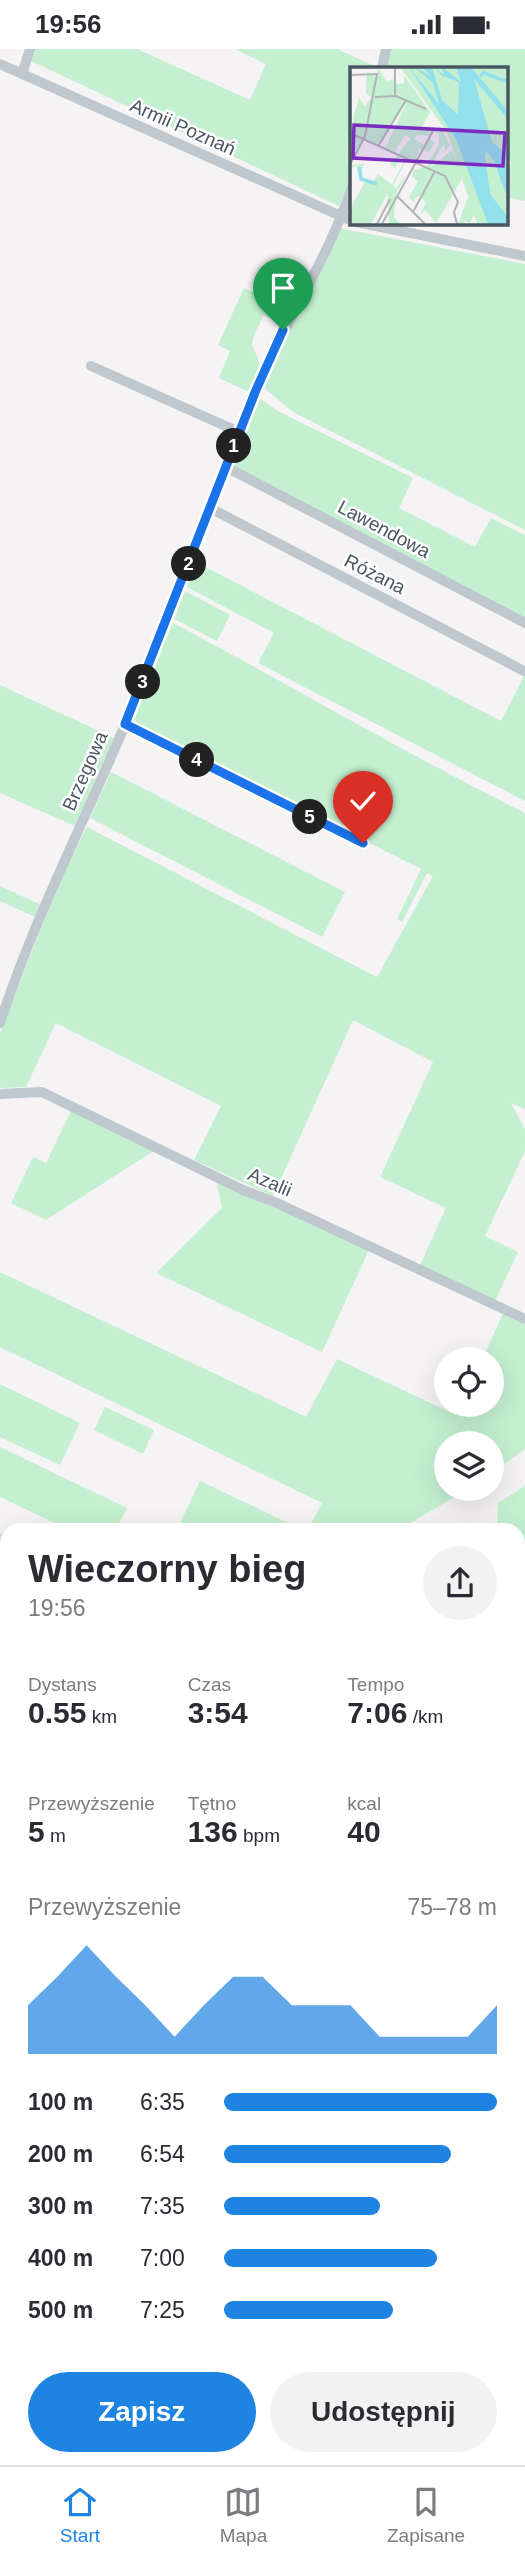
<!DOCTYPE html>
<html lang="pl">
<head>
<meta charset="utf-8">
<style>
  :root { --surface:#fff; --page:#f2f2f3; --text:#2b2b33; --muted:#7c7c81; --line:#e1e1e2; --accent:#1f83e2 }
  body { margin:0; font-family:Helvetica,sans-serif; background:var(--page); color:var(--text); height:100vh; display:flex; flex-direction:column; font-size:26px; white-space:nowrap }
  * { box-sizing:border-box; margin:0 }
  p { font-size:23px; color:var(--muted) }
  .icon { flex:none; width:38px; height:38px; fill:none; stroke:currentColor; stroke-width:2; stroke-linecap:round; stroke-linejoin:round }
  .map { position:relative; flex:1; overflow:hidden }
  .details { position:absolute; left:0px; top:1474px; width:525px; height:943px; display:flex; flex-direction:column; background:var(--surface); border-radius:21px 21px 0 0; box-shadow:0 7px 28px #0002 }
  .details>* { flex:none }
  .controls { position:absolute; left:434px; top:1298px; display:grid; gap:14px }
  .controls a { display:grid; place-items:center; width:70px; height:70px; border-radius:50%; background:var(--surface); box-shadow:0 7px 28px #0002; font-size:35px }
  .pin { position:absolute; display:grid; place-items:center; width:60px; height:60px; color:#fff; margin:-72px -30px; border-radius:50% 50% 50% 0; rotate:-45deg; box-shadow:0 0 7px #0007 }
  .pin .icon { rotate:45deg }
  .km { position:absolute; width:35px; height:35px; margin:-18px; border-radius:50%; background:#222; color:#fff; font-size:19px; line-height:35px; text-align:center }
  .round { display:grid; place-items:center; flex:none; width:74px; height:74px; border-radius:37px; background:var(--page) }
  .summary { display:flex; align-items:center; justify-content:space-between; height:119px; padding:0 28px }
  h1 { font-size:38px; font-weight:700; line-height:52px }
  .figures { display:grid; grid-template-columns:repeat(3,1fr); gap:10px; height:119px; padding:7px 28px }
  .figures div { display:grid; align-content:center }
  .figures b { font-size:30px; font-weight:700 }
  .figures small { font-size:19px; font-weight:400 }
  .figures p { font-size:19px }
  .chart { height:196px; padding:14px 28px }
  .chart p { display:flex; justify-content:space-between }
  .chart svg { width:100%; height:126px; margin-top:7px; fill:var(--accent); opacity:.7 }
  .button { display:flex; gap:14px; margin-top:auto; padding:14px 28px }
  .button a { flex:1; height:80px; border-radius:42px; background:var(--accent); color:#fff; font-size:28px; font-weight:700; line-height:80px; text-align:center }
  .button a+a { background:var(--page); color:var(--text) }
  ul { padding:0 28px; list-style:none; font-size:23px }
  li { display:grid; grid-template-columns:112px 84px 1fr; align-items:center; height:52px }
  li i { height:18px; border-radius:9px; background:var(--accent) }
  .status { display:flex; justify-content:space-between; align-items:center; height:49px; padding:0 35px; background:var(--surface); direction:ltr }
  .status svg { height:19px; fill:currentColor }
  .tab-bar { display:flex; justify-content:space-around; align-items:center; height:98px; border-top:2px solid var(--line); background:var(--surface); font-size:19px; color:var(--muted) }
  .tab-bar a { display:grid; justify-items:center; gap:4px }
  .tab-bar .current { color:var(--accent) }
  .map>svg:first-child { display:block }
  .green { fill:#c4f0d1 }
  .water { fill:#92e0eb }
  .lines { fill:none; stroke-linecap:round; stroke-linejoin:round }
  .street { stroke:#bec8ce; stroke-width:10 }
  .route-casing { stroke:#fff; stroke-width:14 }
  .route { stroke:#1a73e8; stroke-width:9 }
  .labels { text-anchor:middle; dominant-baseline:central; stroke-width:5; stroke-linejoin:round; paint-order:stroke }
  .street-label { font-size:19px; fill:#4a5760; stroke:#fff }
  .inset-river { fill:none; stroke:#92e0eb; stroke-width:3.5 }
  .inset-road { fill:none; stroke:#b1b5b8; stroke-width:2 }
  .view { fill:#7b2cbf; fill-opacity:0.15; stroke:#7b2cbf; stroke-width:3.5 }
  .inset-edge { fill:none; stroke:#4a5760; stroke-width:3.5 }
</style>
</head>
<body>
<div class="status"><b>19:56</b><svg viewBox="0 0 49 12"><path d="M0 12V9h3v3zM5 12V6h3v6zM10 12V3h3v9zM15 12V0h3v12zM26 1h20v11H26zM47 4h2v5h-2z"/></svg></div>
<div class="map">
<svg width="525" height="2416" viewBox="0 0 525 2416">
  <rect width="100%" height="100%" fill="#f5f3f3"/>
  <g class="green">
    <path d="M32 0H137L250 51 266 15 235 0H337L379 19H352C352 62 362 119 339 157L29 11Z"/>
    <polygon points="391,0 525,0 525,152 506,148 511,112 506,110 506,19 386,19"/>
    <polygon points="339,179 525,215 525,481 293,363 263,338 283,289"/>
    <polygon points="244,239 289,260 282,274 264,266 254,286 252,295 260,315 251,344 219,329 230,302 218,296"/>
    <polygon points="259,349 278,362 413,429 399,459 475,498 491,469 525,486 525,569 232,416"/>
    <polygon points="198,514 501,672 525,625 525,752 258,614 274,584 187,538"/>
    <polygon points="185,542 230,566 217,592 174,570"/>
    <path d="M173 574C291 636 406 705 525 764V1060L511 1054 525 1080V1102L485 1187 518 1203 495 1252 420 1216 446 1159 380 1128 433 1013 353 971 273 1147 194 1111 221 1057 56 974 26 1038 0 1039V984L64 821 87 778 377 928 433 827 427 824 402 873 397 870 421 820 129 673Z"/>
    <polygon points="0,636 114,689 75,777 0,744"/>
    <polygon points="111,723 345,843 322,888 90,769"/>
    <polygon points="0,837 41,856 35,868 0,852"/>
    <polygon points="71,1062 155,1101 46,1171 11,1154 33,1108 46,1114"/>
    <polygon points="216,1130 369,1201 322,1303 156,1224 222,1159"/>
    <polygon points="0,1223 306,1368 337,1310 456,1366 461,1356 492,1356 492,1311 482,1311 503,1264 525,1274 525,1400 492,1424 492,1395 446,1395 446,1440 468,1440 400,1480 308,1480 322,1454 0,1298"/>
    <polygon points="0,1335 80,1374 60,1416 0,1388"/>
    <polygon points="105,1358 154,1381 143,1405 94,1381"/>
    <polygon points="0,1398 127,1459 116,1480 67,1480 0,1448"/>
    <polygon points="200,1432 301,1480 193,1480 180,1474"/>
    <polygon points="525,1437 525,2416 0,2416 0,1707 7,1704 7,2410 518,2410 518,1480 497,1480 498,1454"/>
    <polygon points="0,1484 7,1488 7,1682 0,1685"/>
  </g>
  <g class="water">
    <polygon points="525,1564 525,1876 518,1877 518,1568"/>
    <polygon points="7,1795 7,2138 0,2139 0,1799"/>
    <polygon points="525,1926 525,2150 518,2152 518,1929"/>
    <polygon points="7,2306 7,2410 247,2410 253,2416 0,2416 0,2310"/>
  </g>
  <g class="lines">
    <g class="street">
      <polyline points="0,15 352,172"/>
      <polyline points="382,19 386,0"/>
      <polyline points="22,25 30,0"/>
      <polyline points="356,173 525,207"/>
      <polyline points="91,317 239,383"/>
      <polyline points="226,418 525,574"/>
      <polyline points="210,459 524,622"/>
      <polyline points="125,675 363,794"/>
      <path d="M0 974C34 869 85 772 127 671 173 561 210 448 257 339 286 271 329 208 352 138"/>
      <polyline points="0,1045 42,1043 243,1141 277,1154 525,1270"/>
    </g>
  </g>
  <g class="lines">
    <defs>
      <polyline id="route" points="283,281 256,341 125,675 363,794"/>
    </defs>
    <use href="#route" class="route-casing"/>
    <use href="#route" class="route"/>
  </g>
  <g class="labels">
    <g class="street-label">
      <text transform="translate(183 78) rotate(24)">Armii Poznań</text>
      <text transform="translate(384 480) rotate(28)">Lawendowa</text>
      <text transform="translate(375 525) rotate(27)">Różana</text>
      <text transform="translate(85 722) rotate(-66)">Brzegowa</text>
      <text transform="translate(270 1133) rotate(23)">Azalii</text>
    </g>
  </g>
  <g transform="translate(350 18)">
    <rect width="158" height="158" fill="#f5f3f3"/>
    <path d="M28 0 36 14 45 12 47 17 54 16V8L80 45 71 62 82 64 80 69 67 68 64 72 75 78 79 72 85 75 79 85 69 81 64 103 77 99 89 77V67L83 64 90 59 100 78 95 85 94 76 80 101 102 83 113 110 86 156 75 143 69 149 76 136 70 128 64 132 65 136 59 131 68 114 62 109 65 95 57 92 43 119 46 121 56 108 46 126 44 150 50 157H39L38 126 21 157H0V142L15 115 10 112 9 100 4 99 0 105 1 98 14 97 10 109 16 114 22 117 28 107 42 118 56 91 51 89 45 101 40 97 61 71 55 68 45 85 35 81 58 34 29 78 15 71 0 96 6 76 0 83 4 47 9 31 15 39 22 30 16 27 17 5 27 11ZM50 0H157V157H127L97 65ZM119 128 124 148 119 157 115 153 114 157H108Z" fill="#c4f0d1"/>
    <path d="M59 0 89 37 83 16 64 0 81 9 72 0H82L92 33 108 48 109 15 92 9 84 0 94 8 92 0 111 15 106 0H121L157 43V51L124 12 142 75 153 84 157 78V130L144 94 136 84 135 89 140 127 157 149V157H138L106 72Z" fill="#92e0eb"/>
    <path class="inset-river" d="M130 9 134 6 158 15M9 100 11 112 27 117"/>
    <path class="inset-road" d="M0 8 27 7 15 69 0 98M45 28V0M25 30 46 29 76 42M0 66 95 109 108 135 104 145 107 157M29 78 56 33M47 129 75 157M63 145 85 104M27 157 40 132M32 157 84 62"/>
    <path class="view" d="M4 58 155 66 153 99 3 91Z"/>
    <rect width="158" height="158" class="inset-edge"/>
  </g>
</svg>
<div class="controls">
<a><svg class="icon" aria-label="locate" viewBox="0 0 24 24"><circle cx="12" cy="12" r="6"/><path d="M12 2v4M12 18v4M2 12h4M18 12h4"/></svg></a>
<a><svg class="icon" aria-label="layers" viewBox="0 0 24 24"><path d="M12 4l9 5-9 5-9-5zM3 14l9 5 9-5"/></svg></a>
</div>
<div class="pin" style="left:283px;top:281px;background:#1e9e55"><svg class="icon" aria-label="arrive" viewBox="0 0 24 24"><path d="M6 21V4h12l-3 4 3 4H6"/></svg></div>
<div class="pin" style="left:363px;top:794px;background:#d93025"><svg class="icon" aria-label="check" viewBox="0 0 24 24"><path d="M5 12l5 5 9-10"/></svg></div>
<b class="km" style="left:234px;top:397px">1</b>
<b class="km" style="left:189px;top:515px">2</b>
<b class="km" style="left:143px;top:633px">3</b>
<b class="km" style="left:197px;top:711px">4</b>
<b class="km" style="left:310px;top:768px">5</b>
<section class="details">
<div class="summary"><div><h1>Wieczorny bieg</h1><p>19:56</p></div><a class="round"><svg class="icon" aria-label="share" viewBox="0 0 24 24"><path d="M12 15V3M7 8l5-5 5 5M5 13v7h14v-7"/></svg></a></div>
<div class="figures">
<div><p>Dystans</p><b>0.55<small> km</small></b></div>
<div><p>Czas</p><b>3:54</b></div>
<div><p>Tempo</p><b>7:06<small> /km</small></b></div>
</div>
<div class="figures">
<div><p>Przewyższenie</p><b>5<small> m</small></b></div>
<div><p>Tętno</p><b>136<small> bpm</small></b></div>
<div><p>kcal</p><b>40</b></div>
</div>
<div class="chart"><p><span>Przewyższenie</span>75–78 m</p>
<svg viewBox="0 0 160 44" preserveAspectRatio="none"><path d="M0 44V27L10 17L20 6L30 17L40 27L50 38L60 27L70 17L80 17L90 27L100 27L110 27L120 38L130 38L140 38L150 38L160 27V44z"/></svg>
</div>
<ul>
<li><b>100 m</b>6:35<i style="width:100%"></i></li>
<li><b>200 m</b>6:54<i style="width:83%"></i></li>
<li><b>300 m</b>7:35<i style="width:57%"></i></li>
<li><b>400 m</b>7:00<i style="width:78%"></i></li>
<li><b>500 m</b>7:25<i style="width:62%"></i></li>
</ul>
<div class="button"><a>Zapisz</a><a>Udostępnij</a></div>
</section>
</div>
<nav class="tab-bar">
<a class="current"><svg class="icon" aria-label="home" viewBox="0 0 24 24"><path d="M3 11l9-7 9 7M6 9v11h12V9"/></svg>Start</a>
<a><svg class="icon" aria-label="map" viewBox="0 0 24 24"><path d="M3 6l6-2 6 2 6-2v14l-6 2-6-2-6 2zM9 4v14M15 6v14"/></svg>Mapa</a>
<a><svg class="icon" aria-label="saved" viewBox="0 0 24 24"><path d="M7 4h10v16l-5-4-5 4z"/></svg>Zapisane</a>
</nav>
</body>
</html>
